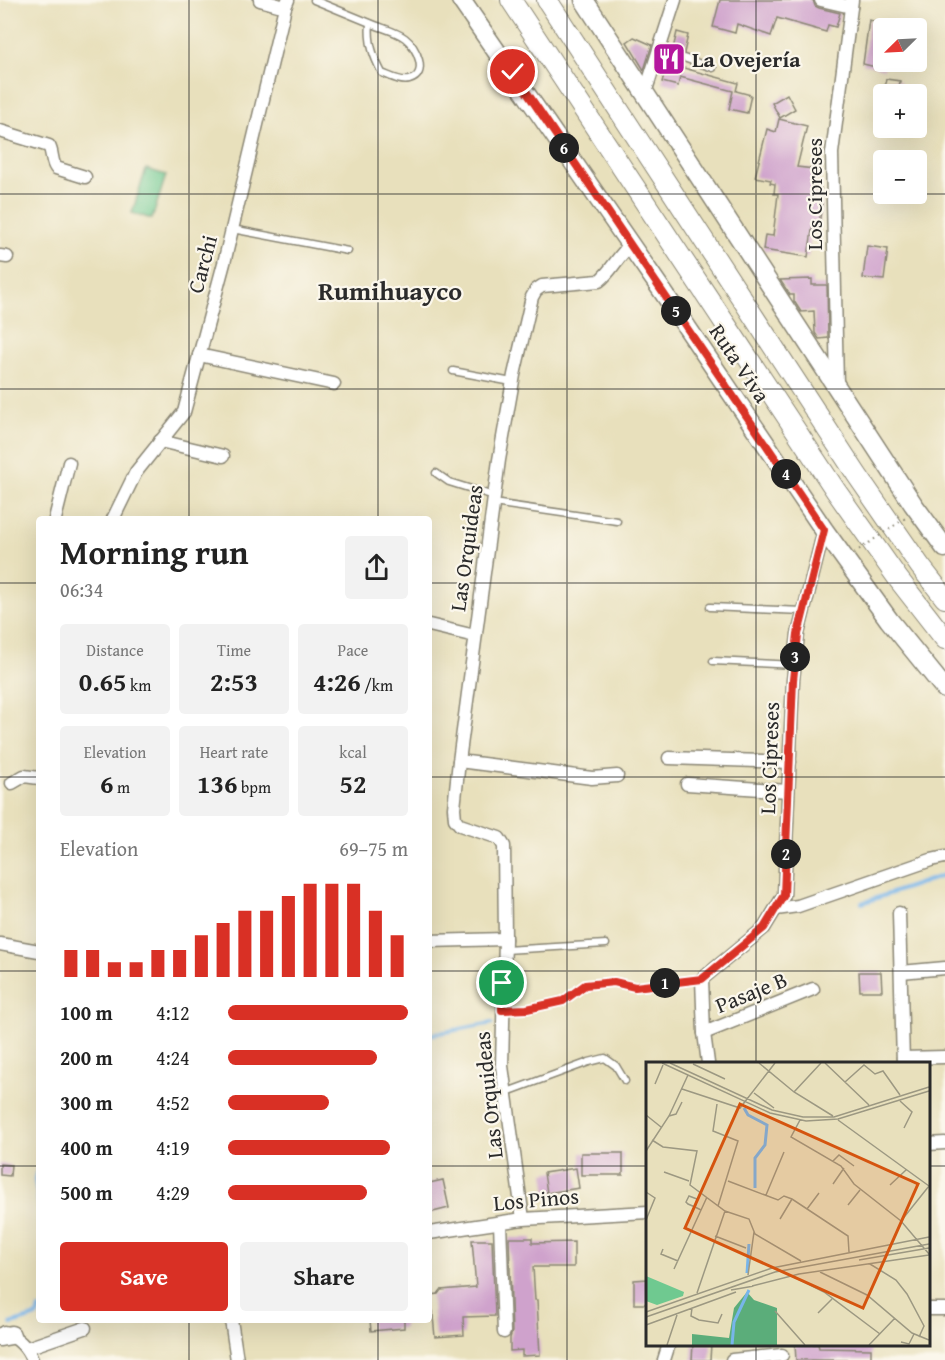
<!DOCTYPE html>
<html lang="en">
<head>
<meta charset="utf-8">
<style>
  :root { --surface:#fff; --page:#f2f2f2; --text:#222; --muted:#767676; --accent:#d93025 }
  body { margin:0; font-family:"Gentium Book Plus",serif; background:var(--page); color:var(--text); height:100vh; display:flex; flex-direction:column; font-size:22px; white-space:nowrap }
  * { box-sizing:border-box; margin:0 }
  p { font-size:20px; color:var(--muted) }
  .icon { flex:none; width:33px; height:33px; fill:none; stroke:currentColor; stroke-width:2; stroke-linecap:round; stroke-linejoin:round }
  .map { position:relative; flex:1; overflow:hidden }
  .panel { position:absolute; left:36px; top:516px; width:396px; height:807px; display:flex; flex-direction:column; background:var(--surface); border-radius:6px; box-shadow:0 6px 24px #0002 }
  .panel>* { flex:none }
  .needle { width:39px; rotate:246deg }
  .tools { position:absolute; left:873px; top:18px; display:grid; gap:12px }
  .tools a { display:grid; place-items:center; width:54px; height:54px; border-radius:6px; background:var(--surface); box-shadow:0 6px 24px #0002; font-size:30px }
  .pin { position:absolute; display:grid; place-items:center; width:51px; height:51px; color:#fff; margin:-26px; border:3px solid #fff; border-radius:50%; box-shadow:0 2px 6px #0007 }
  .km { position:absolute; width:30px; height:30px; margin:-15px; border-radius:50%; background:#222; color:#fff; font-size:16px; line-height:30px; text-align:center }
  .round { display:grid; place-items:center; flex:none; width:63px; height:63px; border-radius:6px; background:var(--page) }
  .summary { display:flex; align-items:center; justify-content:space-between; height:102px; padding:0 24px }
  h1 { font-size:33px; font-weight:800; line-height:45px }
  .figures { display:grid; grid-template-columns:repeat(3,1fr); gap:9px; height:102px; padding:6px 24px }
  .figures div { display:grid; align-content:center; border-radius:6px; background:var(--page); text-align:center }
  .figures b { font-size:26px; font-weight:800 }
  .figures small { font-size:16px; font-weight:400 }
  .figures p { font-size:16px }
  .chart { height:168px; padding:12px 24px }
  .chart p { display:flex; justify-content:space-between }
  .chart svg { width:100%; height:108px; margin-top:6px; stroke:var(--accent); stroke-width:6 }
  .primary-button { display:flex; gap:12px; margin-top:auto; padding:12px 24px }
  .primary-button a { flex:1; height:69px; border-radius:6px; background:var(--accent); color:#fff; font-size:24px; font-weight:800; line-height:69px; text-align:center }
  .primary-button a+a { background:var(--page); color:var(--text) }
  ul { padding:0 24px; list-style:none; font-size:20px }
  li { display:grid; grid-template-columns:96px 72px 1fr; align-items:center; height:45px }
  li i { height:15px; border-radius:8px; background:var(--accent) }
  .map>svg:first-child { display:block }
  .green { fill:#6fc990; stroke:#4d7a5e; stroke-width:1.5 }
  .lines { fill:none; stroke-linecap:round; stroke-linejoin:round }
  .stream { stroke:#77b5ea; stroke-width:4 }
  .building { fill:#cfa2cc }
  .service-casing { stroke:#8a8674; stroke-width:9 }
  .minor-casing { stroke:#8a8674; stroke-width:15 }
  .primary-casing { stroke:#8a8674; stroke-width:21 }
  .trunk-casing { stroke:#8a8674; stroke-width:22 }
  .path { stroke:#8a8674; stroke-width:2; stroke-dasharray:1.5 4.5; stroke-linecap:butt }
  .service { stroke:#fff; stroke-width:6 }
  .minor { stroke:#fff; stroke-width:12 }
  .primary { stroke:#fff; stroke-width:18 }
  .trunk { stroke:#fff; stroke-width:20 }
  .path-bridge { stroke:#8a8674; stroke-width:2; stroke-dasharray:1.5 4.5; stroke-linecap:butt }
  .route-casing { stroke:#fff; stroke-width:12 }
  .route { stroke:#d93025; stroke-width:8 }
  .grid { fill:none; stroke:#2b2b2b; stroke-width:1.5; stroke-opacity:0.55 }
  .labels { text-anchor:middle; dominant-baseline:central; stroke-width:4.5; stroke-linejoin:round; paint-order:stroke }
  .poi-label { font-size:22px; font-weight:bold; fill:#2b2b2b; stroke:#fbf7ec; text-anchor:start }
  .street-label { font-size:22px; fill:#2b2b2b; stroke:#fbf7ec }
  .quarter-label { font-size:26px; font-weight:bold; fill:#2b2b2b; stroke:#fbf7ec }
  .inset-river { fill:none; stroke:#77b5ea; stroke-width:3 }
  .inset-road { fill:none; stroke:#9c9882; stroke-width:1.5 }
  .view { fill:#d5540f; fill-opacity:0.15; stroke:#d5540f; stroke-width:3 }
  .inset-edge { fill:none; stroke:#2b2b2b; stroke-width:3 }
</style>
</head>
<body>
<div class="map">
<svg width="945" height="1360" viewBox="0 0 945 1360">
  <rect width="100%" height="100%" fill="#fbf7ec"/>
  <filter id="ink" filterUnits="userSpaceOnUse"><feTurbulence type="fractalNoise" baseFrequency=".0167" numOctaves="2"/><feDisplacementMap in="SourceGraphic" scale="12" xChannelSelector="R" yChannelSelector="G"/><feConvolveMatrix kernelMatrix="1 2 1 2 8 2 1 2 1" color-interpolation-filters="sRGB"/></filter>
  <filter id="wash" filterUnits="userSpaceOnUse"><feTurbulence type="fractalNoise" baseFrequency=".008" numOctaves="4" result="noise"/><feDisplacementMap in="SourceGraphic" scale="24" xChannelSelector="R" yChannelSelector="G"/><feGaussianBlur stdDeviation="1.35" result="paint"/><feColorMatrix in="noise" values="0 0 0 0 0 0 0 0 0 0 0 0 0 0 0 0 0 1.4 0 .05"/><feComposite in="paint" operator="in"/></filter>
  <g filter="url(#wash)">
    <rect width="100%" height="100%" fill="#e8e0bc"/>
    <polygon class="green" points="146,169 166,175 152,219 132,213"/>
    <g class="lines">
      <g class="stream">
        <polyline points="862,903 945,875"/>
        <polyline points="429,1035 492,1023"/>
        <polyline points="39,1169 35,1179 39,1206"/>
        <polyline points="11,1324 37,1316 39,1309"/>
      </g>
    </g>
    <g id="blocks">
      <g class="building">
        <polygon points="720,0 813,0 815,6 819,8 840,13 836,27 828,25 826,32 777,18 771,36 737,24 735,33 713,27"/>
        <polygon points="869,20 884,23 884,69 863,64"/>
        <polygon points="677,32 688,35 684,53 673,49"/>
        <polygon points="634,37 652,45 644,70 627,42"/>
        <polygon points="670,59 681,63 680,67 738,83 736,91 751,95 747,113 729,109 733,91 680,77 678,86 662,82 667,64 669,64"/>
        <polygon points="886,79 900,81 898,94 883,92"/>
        <polygon points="787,94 795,109 780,118 772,103"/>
        <polygon points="779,119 807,126 797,167 814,169 811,186 821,188 819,202 822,203 819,225 813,224 808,257 763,250 765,235 773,236 778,194 774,194 775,184 770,183 771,180 755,177 767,129 776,132"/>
        <polygon points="867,246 888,249 884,280 863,278"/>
        <polygon points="812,279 812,285 827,285 828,338 819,339 815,333 814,311 801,312 794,301 794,295 790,295 780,280"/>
        <polygon points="859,972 881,972 882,991 860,991"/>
        <rect x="581" y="1153" width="42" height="22"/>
        <polygon points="0,1164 11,1165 10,1176 0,1175"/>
        <polygon points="576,1168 579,1188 547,1193 544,1173"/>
        <polygon points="443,1180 449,1208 429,1213 429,1183"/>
        <polygon points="509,1238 532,1238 532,1243 574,1242 574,1267 533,1267 535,1300 537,1300 540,1355 522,1356 522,1350 510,1351 510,1338 512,1332"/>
        <polygon points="472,1240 492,1240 495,1316 463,1317 464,1335 435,1337 431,1295 438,1294 441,1290 476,1287"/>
        <polygon points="648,1279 648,1304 634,1304 634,1280"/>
        <polygon points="370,1320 404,1320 404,1328 371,1331"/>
        <polygon points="693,1344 711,1344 710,1360 692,1360"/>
        <polygon points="795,1344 818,1344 819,1348 871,1349 871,1360 796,1360"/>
      </g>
    </g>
  </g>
  <g filter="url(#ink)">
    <use href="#blocks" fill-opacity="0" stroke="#8a8674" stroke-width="1.5"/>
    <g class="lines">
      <defs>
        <g id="service">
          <path d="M314 0C334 8 355 17 375 25 385 29 397 32 405 38 416 46 430 75 409 80 400 82 390 76 382 73 373 56 368 42 370 23"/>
          <polyline points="660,50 713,68"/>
          <polyline points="232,229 348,251"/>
          <polyline points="453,371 512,382"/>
          <polyline points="436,473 449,482 494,496"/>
          <polyline points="493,503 617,521"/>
          <polyline points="710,607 803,611"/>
          <polyline points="713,661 795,665"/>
          <polyline points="505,950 606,944"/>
          <polyline points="507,1092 589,1062 605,1058 616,1066 625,1081"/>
        </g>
        <g id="minor">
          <polyline points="260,0 285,7"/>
          <polyline points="821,0 851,7"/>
          <polyline points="645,93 675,0"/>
          <path d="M0 131 49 146C53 153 51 161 56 168L85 177"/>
          <polyline points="0,256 7,257"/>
          <polyline points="199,355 334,384"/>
          <polyline points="837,385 832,153 852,0"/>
          <polyline points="160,441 223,456"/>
          <polyline points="55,519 69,463"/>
          <polyline points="113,519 136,472 184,412 224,263 285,7 288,0"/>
          <polyline points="429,625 475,636"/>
          <polyline points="669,758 790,762"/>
          <polyline points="459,761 592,778 617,776"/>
          <polyline points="12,783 24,776 39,778"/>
          <polyline points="687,784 788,791"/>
          <polyline points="776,909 798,906 931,860 945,857"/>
          <polyline points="899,913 903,1063"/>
          <polyline points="429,941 505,939"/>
          <polyline points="0,944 39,951"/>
          <polyline points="901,972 945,968"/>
          <polyline points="704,1033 813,989"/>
          <polyline points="903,1058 945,1057"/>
          <polyline points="708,1063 704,1033 702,979 764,928 784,895 793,680 798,634 824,530"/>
          <polyline points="928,1144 945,1143"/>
          <path d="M523 1219 502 1066 505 939 504 846 499 838 460 825 455 819 454 808 459 761 499 460 514 375 532 297 536 290 542 286 599 281C612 271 618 255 631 245"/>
          <polyline points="500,1223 504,1332"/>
          <polyline points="429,1233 523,1219 648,1212"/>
          <polyline points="928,1309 945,1309"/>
          <polyline points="231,1320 237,1360"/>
          <path d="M4 1332C18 1338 27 1346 32 1360"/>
          <polyline points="27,1348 85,1328"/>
          <polyline points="664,1360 669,1344"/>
          <polyline points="732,1360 782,1355"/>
        </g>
        <g id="primary">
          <polyline points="461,0 663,292 824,530 889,620 945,689"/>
          <polyline points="584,0 913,504 945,548"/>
          <polyline points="0,1337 11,1335"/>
        </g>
        <g id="trunk">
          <polyline points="511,0 836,491 899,580 945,639"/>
          <polyline points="547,0 857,475 920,566 945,598"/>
        </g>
      </defs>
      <use href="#service" class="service-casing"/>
      <use href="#minor" class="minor-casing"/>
      <use href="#primary" class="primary-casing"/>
      <use href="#trunk" class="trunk-casing"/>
      <polyline class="path" points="514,1009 527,1009 563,1001 585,985 614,982 635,987 690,980"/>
      <use href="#service" class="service"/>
      <use href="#minor" class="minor"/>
      <use href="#primary" class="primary"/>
      <use href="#trunk" class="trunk"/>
      <polyline class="path-bridge" points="854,553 907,517"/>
    </g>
  </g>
  <g class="lines" filter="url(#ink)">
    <defs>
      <polyline id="route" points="502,983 502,1010 527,1009 563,1001 585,985 614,982 635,987 702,979 764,928 784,895 793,680 798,634 824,530 513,72"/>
    </defs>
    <use href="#route" class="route-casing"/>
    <use href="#route" class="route"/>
  </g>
  <path class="grid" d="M189 0V519M378 0V519M567 0V1360M756 0V1063M0 194H945M0 389H945M0 583H39M429 583H945M0 777H39M429 777H945M0 971H39M429 971H945M0 1166H39M429 1166H648M928 1166H945M189 1320V1360M378 1320V1360M756 1344V1360"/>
  <defs>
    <symbol id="restaurant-square" viewBox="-11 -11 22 22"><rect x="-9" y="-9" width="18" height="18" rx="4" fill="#b5179e" stroke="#fbf7ec"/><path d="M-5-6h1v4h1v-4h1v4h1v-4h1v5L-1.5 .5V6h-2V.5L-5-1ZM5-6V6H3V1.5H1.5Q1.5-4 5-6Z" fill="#fff"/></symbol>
  </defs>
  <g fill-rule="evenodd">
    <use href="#restaurant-square" x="650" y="40" width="38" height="38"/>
  </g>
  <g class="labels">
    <g class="poi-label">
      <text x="692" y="59">La Ovejería</text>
    </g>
    <g class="street-label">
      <text transform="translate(814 194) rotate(-90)">Los Cipreses</text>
      <text transform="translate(202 264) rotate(-75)">Carchi</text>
      <text transform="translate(740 363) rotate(56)">Ruta Viva</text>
      <text transform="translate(466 548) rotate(-82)">Las Orquideas</text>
      <text transform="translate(769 758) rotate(-88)">Los Cipreses</text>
      <text transform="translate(751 992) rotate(-22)">Pasaje B</text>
      <text transform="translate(488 1095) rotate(-96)">Las Orquideas</text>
      <text transform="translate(536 1199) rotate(-5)">Los Pinos</text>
    </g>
    <g class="quarter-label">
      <text x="390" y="290">Rumihuayco</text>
    </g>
  </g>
  <g transform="translate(646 1062)">
    <rect width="284" height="284" fill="#e8e0bc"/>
    <path d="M0 214 38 230 37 234 11 243 0 239Z" fill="#6fc990"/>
    <path d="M101 230 108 238 131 246V283H46V272L83 276 88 246Z" fill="#5bad7a"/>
    <path class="inset-river" d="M98 46 102 53 121 63 119 83 109 96V126M101 211 103 182M86 283 88 260 103 228"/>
    <path class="inset-road" d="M16 1 124 51 160 59 192 57 283 29M24 1 126 48 157 55H188L283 25M113 1 148 30 187 54M179 1 223 43M47 2 79 17M199 20 218 3 229 12 237 9 254 33M9 22 17 3M36 27 94 46 129 1M148 30 175 1M108 31 128 46M254 39 266 50 258 66M71 42 67 69 92 79 72 144M0 53 15 65M23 54 30 52 36 40M154 58 145 75 195 104 208 122 255 159 283 192M192 58 283 124M6 78 17 85 51 89 44 123 79 149 103 157 109 172 155 199M0 89 23 54 42 13M187 99 193 93 208 104M18 110 43 119M82 119 132 138 138 134 146 137 202 174 203 190M187 122 198 106M244 123 260 108M0 130 9 136 0 158M120 133 138 90M202 143 214 128M49 145 51 137 43 134 40 140 42 142 49 145 55 148M161 147 173 131M134 157 146 137M255 159 283 124M69 174 100 186M17 187 15 192 32 199M213 198 283 186M224 202 250 218 261 232 278 264 273 275M28 207 61 135M174 210 221 233 266 271 283 278M102 213 108 170M146 214 178 230 234 272M106 224 153 212 283 193M85 228 108 224M51 231 79 149M46 246 45 254 53 258 72 261 76 252M129 249 159 283M0 250 126 206 283 175M172 251 186 237M0 255 129 210 283 182M0 263 90 230M255 280 263 282 268 272M21 283 31 253M223 283 249 256"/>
    <path class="view" d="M94 42 272 122 217 246 39 166Z"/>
    <rect width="284" height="284" class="inset-edge"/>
  </g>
</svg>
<div class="tools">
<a><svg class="needle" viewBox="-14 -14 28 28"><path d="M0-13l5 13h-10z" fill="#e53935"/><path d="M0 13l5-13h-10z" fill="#767676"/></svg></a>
<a>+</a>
<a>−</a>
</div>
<div class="pin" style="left:502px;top:983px;background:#1e9e55"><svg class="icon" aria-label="arrive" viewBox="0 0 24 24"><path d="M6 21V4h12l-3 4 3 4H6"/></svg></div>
<div class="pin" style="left:513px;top:72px;background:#d93025"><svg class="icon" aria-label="check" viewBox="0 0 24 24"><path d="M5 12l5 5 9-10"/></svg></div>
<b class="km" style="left:665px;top:983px">1</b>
<b class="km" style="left:786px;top:854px">2</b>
<b class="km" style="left:795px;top:657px">3</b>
<b class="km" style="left:786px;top:474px">4</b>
<b class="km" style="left:676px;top:311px">5</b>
<b class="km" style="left:564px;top:148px">6</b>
<section class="panel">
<div class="summary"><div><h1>Morning run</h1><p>06:34</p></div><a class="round"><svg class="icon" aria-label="share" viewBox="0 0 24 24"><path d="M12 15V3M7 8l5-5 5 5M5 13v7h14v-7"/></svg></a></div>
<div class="figures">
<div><p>Distance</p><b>0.65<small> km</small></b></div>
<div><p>Time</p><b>2:53</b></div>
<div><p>Pace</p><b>4:26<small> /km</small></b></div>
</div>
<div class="figures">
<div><p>Elevation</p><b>6<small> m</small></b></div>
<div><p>Heart rate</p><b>136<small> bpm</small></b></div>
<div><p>kcal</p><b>52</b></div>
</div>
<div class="chart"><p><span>Elevation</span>69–75 m</p>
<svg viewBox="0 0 160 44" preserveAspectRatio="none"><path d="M5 44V33M15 44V33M25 44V38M35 44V38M45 44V33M55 44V33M65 44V27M75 44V22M85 44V17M95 44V17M105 44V11M115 44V6M125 44V6M135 44V6M145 44V17M155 44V27"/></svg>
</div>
<ul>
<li><b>100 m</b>4:12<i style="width:100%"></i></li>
<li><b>200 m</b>4:24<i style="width:83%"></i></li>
<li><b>300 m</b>4:52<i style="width:56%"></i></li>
<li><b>400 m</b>4:19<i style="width:90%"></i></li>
<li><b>500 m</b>4:29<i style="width:77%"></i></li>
</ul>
<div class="primary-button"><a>Save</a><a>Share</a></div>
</section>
</div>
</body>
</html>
